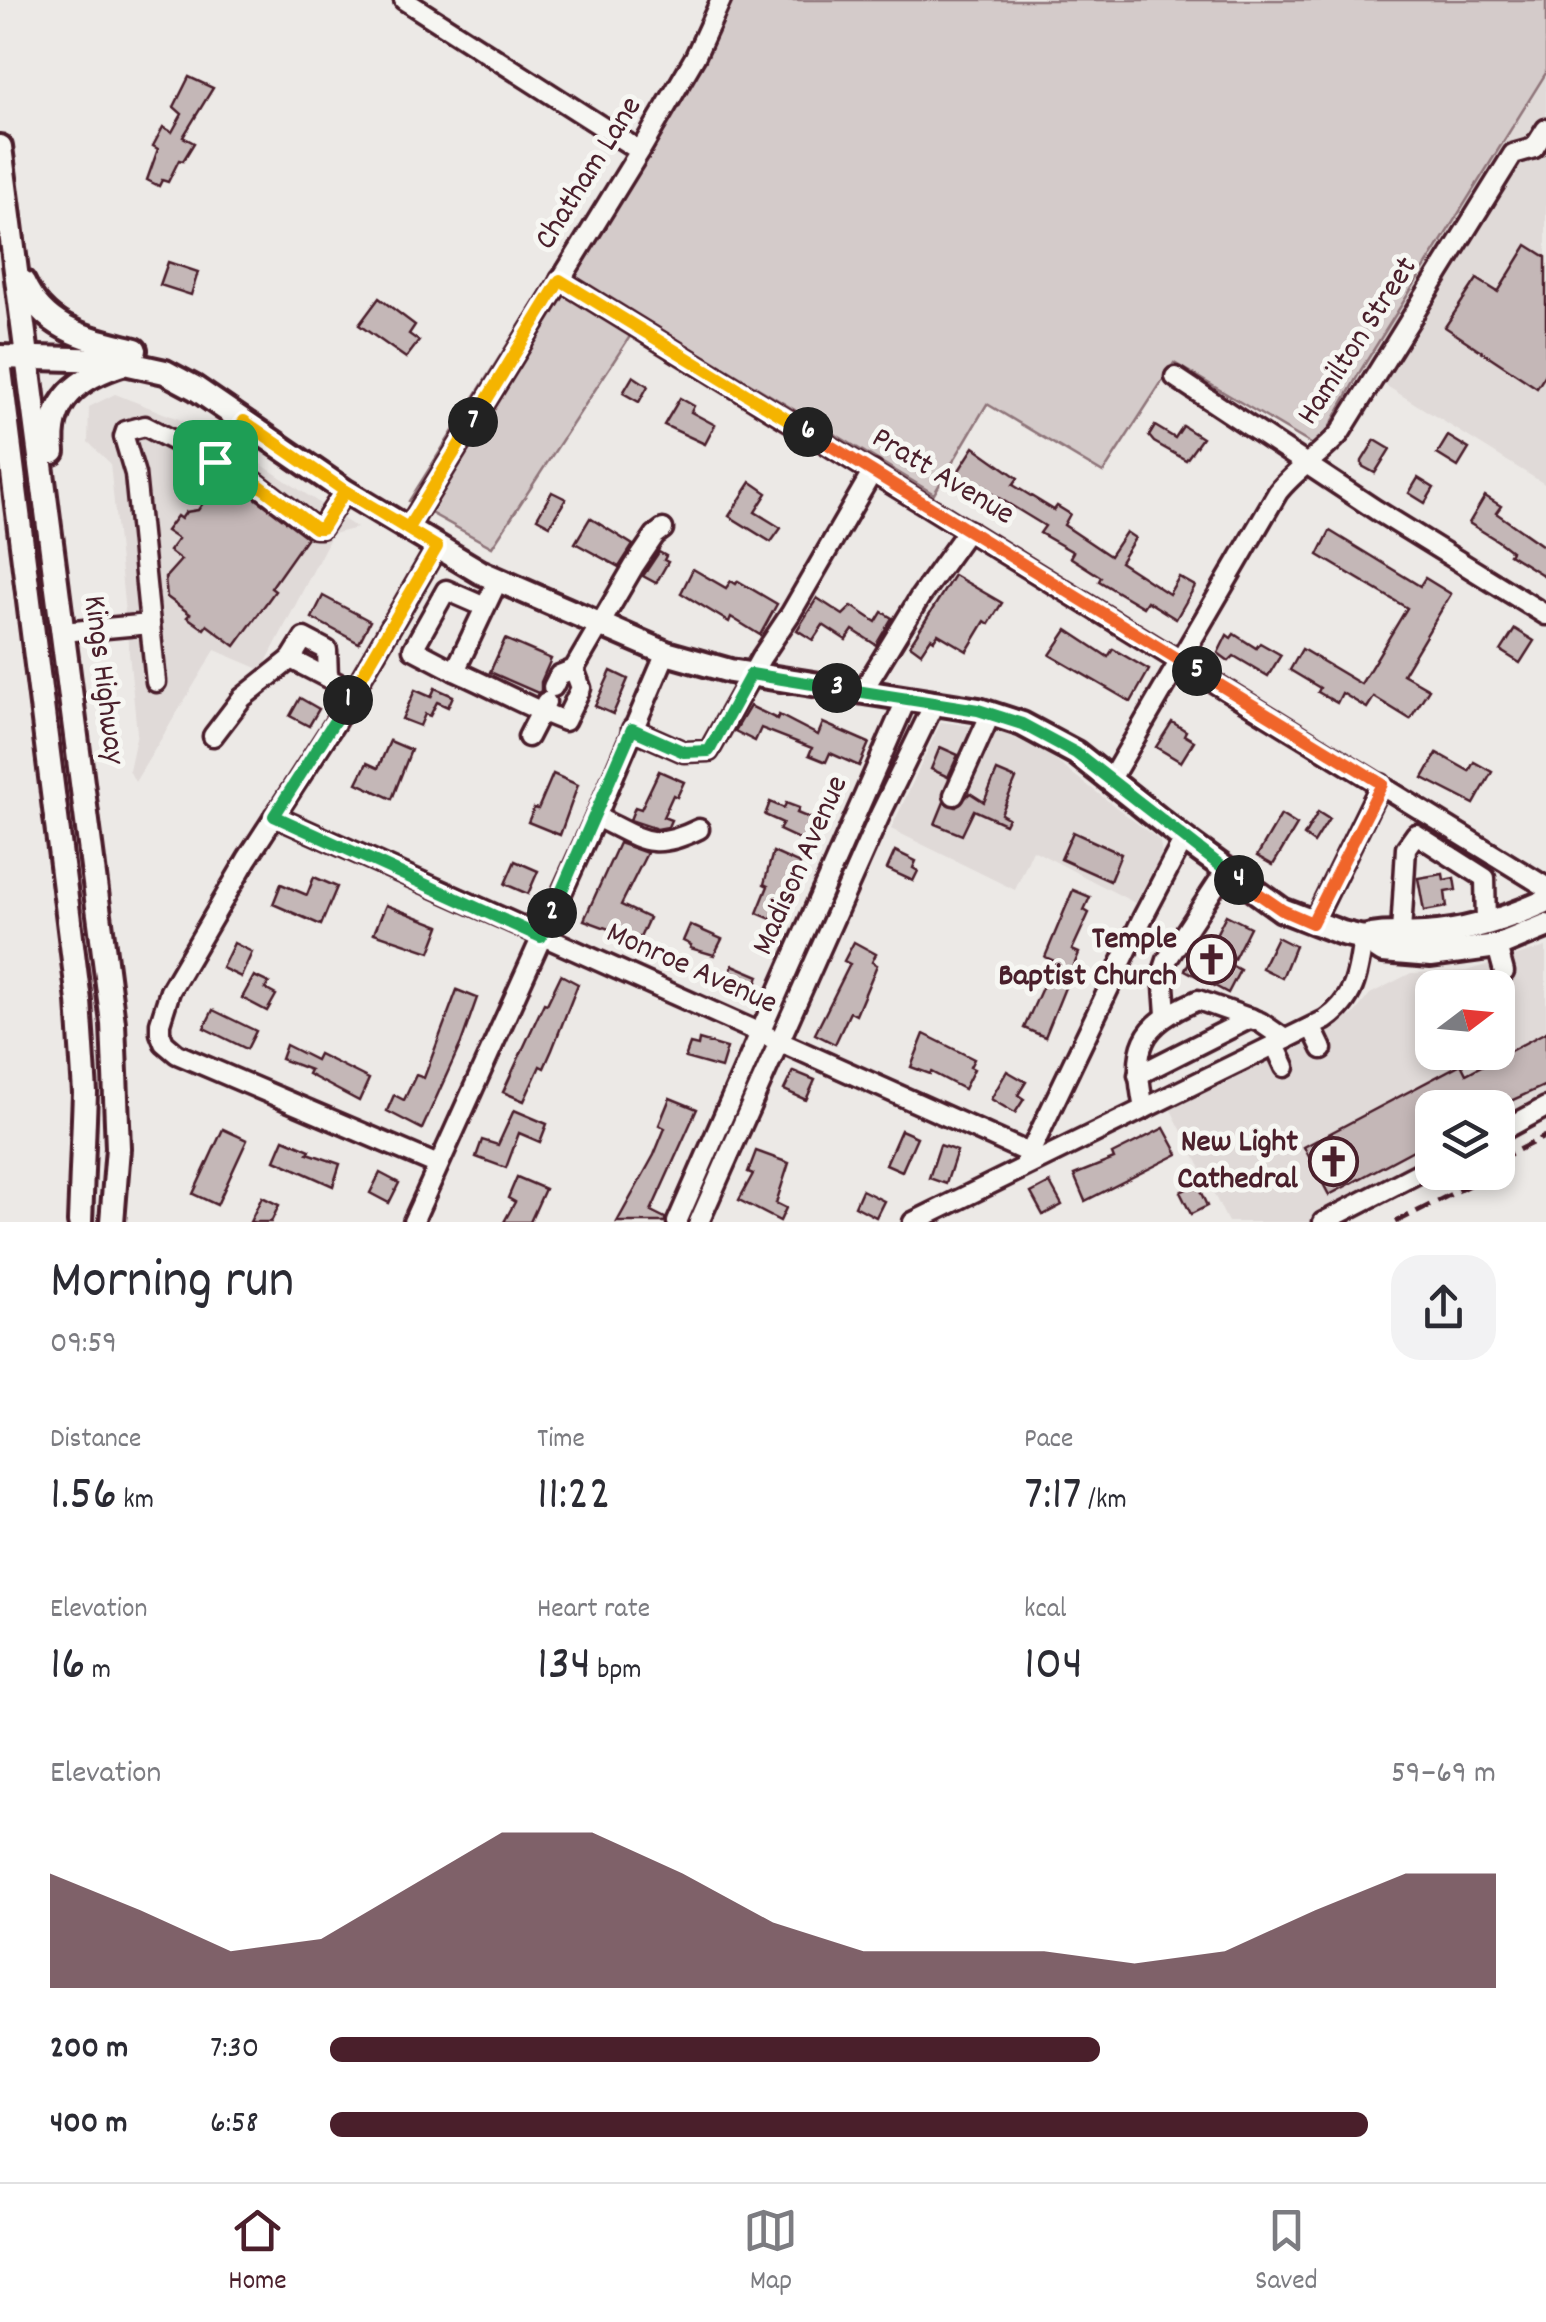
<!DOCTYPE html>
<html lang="en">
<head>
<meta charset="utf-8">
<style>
  :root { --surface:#fff; --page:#f2f2f3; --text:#2b2b33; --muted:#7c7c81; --line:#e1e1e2; --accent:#4a1f2b }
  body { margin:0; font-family:Dekko,sans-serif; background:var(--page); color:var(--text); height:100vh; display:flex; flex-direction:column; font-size:38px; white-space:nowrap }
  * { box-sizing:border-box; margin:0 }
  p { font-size:32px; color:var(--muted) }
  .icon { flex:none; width:55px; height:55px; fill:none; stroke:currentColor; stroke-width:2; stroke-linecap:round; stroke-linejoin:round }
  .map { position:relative; height:1222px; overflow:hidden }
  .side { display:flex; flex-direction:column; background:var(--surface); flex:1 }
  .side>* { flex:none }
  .needle { width:65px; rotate:74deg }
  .buttons { position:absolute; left:1415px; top:970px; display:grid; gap:20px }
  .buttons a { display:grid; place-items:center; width:100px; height:100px; border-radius:20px; background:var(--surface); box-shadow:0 5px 15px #0003; font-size:50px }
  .pin { position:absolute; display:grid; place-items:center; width:85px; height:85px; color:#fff; margin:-42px; border-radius:20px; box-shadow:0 5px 15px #0006 }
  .km { position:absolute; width:50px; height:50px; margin:-25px; border-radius:50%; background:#222; color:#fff; font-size:28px; line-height:50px; text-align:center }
  .round { display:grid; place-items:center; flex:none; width:105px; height:105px; border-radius:30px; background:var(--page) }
  .summary { display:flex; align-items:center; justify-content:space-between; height:170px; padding:0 50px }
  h1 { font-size:55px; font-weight:600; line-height:75px }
  .stats { display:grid; grid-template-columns:repeat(3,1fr); gap:15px; height:170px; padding:10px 50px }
  .stats div { display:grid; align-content:center }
  .stats b { font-size:50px; font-weight:600 }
  .stats small { font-size:28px; font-weight:400 }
  .stats p { font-size:28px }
  .chart { height:280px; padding:20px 50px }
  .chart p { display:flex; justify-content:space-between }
  .chart svg { width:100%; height:180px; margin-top:10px; fill:var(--accent); opacity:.7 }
  ul { padding:0 50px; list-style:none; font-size:32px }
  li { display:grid; grid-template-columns:160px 120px 1fr; align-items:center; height:75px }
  li i { height:25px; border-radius:12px; background:var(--accent) }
  .dock { display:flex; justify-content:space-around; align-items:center; height:140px; border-top:2px solid var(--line); background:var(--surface); font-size:28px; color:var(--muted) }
  .dock a { display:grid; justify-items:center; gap:5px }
  .dock .on { color:var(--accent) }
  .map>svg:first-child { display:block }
  .built { fill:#e0dad8; fill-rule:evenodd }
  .green { fill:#d4cbca; stroke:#8f757a; stroke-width:2.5 }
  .building { fill:#c4b7b7; stroke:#4a1f2b; stroke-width:2.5 }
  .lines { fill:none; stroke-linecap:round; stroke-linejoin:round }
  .minor-casing { stroke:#4a1f2b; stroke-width:25 }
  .major-casing { stroke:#4a1f2b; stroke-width:30 }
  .minor { stroke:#f6f6f2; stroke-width:18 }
  .major { stroke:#f6f6f2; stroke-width:22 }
  .rail { stroke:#4a1f2b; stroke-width:5; stroke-dasharray:15 8; stroke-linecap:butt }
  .split-1-casing { stroke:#fff; stroke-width:20 }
  .split-2-casing { stroke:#fff; stroke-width:20 }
  .split-3-casing { stroke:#fff; stroke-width:20 }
  .split-4-casing { stroke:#fff; stroke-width:20 }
  .split-5-casing { stroke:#fff; stroke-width:20 }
  .split-6-casing { stroke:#fff; stroke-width:20 }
  .split-7-casing { stroke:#fff; stroke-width:20 }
  .split-8-casing { stroke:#fff; stroke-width:20 }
  .split-1 { stroke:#f5b400; stroke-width:12 }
  .split-2 { stroke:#22a559; stroke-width:12 }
  .split-3 { stroke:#22a559; stroke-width:12 }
  .split-4 { stroke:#22a559; stroke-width:12 }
  .split-5 { stroke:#f0652b; stroke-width:12 }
  .split-6 { stroke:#f0652b; stroke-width:12 }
  .split-7 { stroke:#f5b400; stroke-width:12 }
  .split-8 { stroke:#f5b400; stroke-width:12 }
  .labels { text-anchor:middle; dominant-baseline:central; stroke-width:10; stroke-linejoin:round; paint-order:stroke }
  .street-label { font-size:32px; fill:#4a1f2b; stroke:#f6f6f2 }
  .poi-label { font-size:32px; font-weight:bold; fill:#4a1f2b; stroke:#f6f6f2; text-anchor:end }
</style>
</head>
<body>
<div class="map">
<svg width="1546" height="1222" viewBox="0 0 1546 1222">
  <rect width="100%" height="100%" fill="#ece9e6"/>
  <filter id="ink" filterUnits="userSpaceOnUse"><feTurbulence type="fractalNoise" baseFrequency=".01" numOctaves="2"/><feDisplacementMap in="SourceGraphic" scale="20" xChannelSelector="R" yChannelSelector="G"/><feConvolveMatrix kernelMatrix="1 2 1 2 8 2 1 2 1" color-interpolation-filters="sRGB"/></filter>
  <g filter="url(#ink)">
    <g class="built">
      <polygon points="1546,73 1546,485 1361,370"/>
      <polygon points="115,394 214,433 357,528 332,534 262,670 215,650 135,782 129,770 137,733 110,463 88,442 89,407"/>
      <polygon points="941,722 994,729 1043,751 1160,841 1162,855 1135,903 1033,850 1015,890 891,829"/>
      <path d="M1546 947V1120L1498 1145V1108H1432V1172L1443 1173 1345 1222H1228L1169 1106 1353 1015 1370 994 1411 973 1466 971ZM1432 988H1498V1052H1432Z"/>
    </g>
    <polygon class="green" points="711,0 1546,0 1546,73 1361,370 1318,448 1174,363 1103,473 987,404 934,494 642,318 492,547 409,501 672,82"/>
    <g class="building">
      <polygon points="189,77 213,88 183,137 194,143 183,161 179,160 168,182 162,180 159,186 147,180 158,149 153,146 163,127 172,132 182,114 174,107"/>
      <polygon points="1527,245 1546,257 1546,374 1537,388 1445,327 1477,279 1498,292"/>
      <polygon points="168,262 198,272 191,295 160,285"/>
      <polygon points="379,298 415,325 409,334 419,341 406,358 359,325"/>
      <polygon points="633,376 648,386 639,402 623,393"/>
      <polygon points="680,398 694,406 691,412 715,425 705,444 664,425"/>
      <polygon points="1155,426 1175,438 1183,426 1202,438 1186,460 1154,442 1149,436"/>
      <polygon points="1448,436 1469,449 1458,467 1437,454"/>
      <polygon points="1375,440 1390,449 1375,473 1362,466 1362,461"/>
      <polygon points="974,447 1018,478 1013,485 1054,510 1057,506 1070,514 1064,525 1110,556 1126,532 1135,538 1120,562 1140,575 1169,594 1179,577 1195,586 1176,619 1147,601 1143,607 1099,581 1101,577 1070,557 1073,552 1040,533 1045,526 976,484 956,475"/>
      <polygon points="221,478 234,482 307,537 271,588 275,591 235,646 207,625 204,629 187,617 190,614 167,597 165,578 181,560 169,551 178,539 166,531 177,516 181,519 186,512 198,510"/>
      <polygon points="1418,478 1434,488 1425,503 1409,493"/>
      <polygon points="751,482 767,493 755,512 781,528 771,542 729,516"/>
      <polygon points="552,492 566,499 550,525 537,518"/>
      <polygon points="1485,496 1501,506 1496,513 1546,548 1546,577 1509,554 1511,551 1498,541 1469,523"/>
      <polygon points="590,518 633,545 619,567 575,543"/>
      <polygon points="1330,531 1420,586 1425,578 1451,594 1403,674 1429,689 1410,719 1374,697 1367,708 1342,693 1337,703 1318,692 1320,688 1290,670 1302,649 1361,684 1407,608 1318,555"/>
      <polygon points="659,552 666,556 664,560 668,562 656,583 643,576"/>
      <polygon points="693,569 726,588 731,581 736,584 738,581 777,604 760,635 731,617 729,622 681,593"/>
      <polygon points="954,575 1002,603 989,624 985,621 967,651 938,634 934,640 931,638 921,653 910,645"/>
      <polygon points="323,596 370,621 359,643 312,618"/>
      <polygon points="817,598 843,615 852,606 876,622 882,612 892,618 876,645 853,630 846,640 823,625 813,640 797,630"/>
      <polygon points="1515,629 1534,641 1520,663 1501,651"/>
      <polygon points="1067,630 1108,657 1113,649 1149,670 1131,702 1050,655"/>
      <polygon points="1234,634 1256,648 1260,643 1281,655 1268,676 1234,656 1229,661 1218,653 1227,635 1231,638"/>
      <polygon points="505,639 551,659 541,682 541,691 538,693 490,672"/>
      <polygon points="611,671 628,679 613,714 595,706"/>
      <polygon points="435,688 453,696 448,707 437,702 430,716 425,714 420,726 402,719 415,690 431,697"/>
      <polygon points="300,698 319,709 309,726 290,716"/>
      <polygon points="750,706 777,719 779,715 818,735 823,723 869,743 859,766 830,753 826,762 809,755 812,748 761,728 755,741 735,731"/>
      <polygon points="1172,722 1186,731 1184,735 1194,741 1181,762 1156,747"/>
      <polygon points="390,741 411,750 392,799 357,783 367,763 378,768"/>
      <polygon points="940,747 958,755 948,777 931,769"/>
      <polygon points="1437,753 1469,771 1474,762 1492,772 1474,804 1423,778"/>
      <polygon points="659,771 684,782 677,797 673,795 663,817 671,820 668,827 657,829 630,820 635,807 641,809"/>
      <polygon points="997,771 1016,779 1001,814 1008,818 1005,824 974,810 962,835 935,824 944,802 956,807 970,793 984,802"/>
      <polygon points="553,774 578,785 560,835 528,822 534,808 538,809"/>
      <polygon points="770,802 784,808 786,803 799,808 797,813 819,822 814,842 809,844 779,830 783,823 765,815"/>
      <polygon points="1318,812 1329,819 1314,843 1304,836"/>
      <polygon points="1281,815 1297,825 1273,865 1257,856"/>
      <polygon points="1073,832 1121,854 1110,881 1061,859"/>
      <polygon points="619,843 647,853 621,905 649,918 639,940 584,920"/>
      <polygon points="895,851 916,861 913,868 918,871 913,881 887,869"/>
      <polygon points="773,852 800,864 798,868 804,875 799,887 794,885 784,906 790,909 783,924 757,913 768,886 764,884"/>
      <polygon points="515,861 538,871 528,894 505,884"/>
      <polygon points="1443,874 1444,880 1454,878 1456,890 1445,892 1447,907 1424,911 1418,878"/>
      <polygon points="314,877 337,887 321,925 273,904 281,884 307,895"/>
      <polygon points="1073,890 1090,897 1084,910 1089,913 1072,950 1079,953 1045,1037 1024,1028 1054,961 1045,957"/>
      <polygon points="386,905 440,926 430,952 374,933"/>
      <polygon points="1226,915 1250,927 1231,965 1240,970 1228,993 1185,970 1196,949 1206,954"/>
      <polygon points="690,925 722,939 714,955 690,948 691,945 683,941"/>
      <polygon points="1277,937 1295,946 1282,978 1262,968"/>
      <polygon points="854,942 876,954 872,962 877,965 856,1015 850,1012 835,1044 815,1034 850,964 844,961"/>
      <polygon points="234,943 252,952 241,977 222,968"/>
      <polygon points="733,965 759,976 753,994 726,982"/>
      <polygon points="561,975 578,984 552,1050 544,1068 540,1066 524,1101 503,1092 544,1003 547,1004"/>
      <polygon points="254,976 269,983 265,989 276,995 267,1011 242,998"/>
      <polygon points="457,990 477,998 461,1043 422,1129 387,1111 394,1095 404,1100 416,1075 424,1078"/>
      <polygon points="213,1010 256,1031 247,1049 204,1028"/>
      <polygon points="1546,1032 1546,1085 1495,1108 1432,1108 1432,1140 1329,1195 1304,1147 1461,1064 1466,1074"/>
      <polygon points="924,1034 974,1059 970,1067 974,1069 964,1089 931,1072 930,1074 911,1067"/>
      <polygon points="699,1040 727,1048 721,1068 685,1058 690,1044 698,1046"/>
      <polygon points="286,1045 316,1060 319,1054 369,1079 359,1101 308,1074 310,1070 281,1059"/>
      <polygon points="793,1071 815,1080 806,1100 784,1090"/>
      <polygon points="1007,1071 1026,1082 1018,1095 1024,1099 1015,1113 991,1099"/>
      <polygon points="670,1098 697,1109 651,1211 665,1218 665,1222 617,1222 654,1155 665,1128 659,1125"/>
      <polygon points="514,1110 547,1124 540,1142 519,1133 506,1168 476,1157 482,1140 498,1145"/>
      <polygon points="1164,1128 1178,1154 1085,1201 1074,1175 1114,1159 1112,1154"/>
      <polygon points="223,1129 247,1140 217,1205 193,1194"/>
      <polygon points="901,1130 917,1137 902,1171 886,1164"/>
      <polygon points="284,1139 310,1150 308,1153 340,1164 333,1186 275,1160"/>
      <polygon points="940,1145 957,1151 946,1184 929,1178"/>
      <polygon points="756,1151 789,1163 776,1203 786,1208 780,1221 739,1200 753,1174 748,1172"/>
      <polygon points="380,1173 399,1183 389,1203 370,1193"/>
      <polygon points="517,1177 545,1189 530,1222 504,1222 515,1202 508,1198"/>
      <polygon points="1050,1183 1062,1205 1043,1215 1031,1193"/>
      <polygon points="1197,1184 1207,1206 1191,1214 1180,1192"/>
      <polygon points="862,1190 884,1201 876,1217 855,1206"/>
      <polygon points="262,1197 279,1205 271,1222 250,1222"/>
    </g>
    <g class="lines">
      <defs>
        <g id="minor">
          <polyline points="404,0 640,151"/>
          <polyline points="1534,148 1546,129"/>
          <polyline points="560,280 1546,887"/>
          <polyline points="1175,377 1376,510 1546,615"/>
          <polyline points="215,462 244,421"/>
          <polyline points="408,528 640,151 695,57 721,0"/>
          <polyline points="437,547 335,723 247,859 170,991 160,1023 160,1033 164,1043 177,1054 438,1165"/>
          <polyline points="485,607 446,590 413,649 455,671 498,580"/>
          <polyline points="150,624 156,682"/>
          <polyline points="63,632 150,624 135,474 124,437 126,431 145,426 215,462 242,472 315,528 321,528 345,491"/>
          <polyline points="291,659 304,638 327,650 328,677"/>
          <path d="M455 671C492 687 527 707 565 721L581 688 574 669"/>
          <polyline points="553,687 559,675 574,669 634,566 655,535 663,529"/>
          <polyline points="862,692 920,597 968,530"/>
          <polyline points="632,729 684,752 709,751 761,658 791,613 873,471"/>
          <polyline points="213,736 242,698 291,659 353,691"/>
          <polyline points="528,737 546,702"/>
          <path d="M1111 779 1278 492C1296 469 1321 455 1340 433L1513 154 1534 148"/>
          <polyline points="954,795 991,713"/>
          <polyline points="274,816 1029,1153"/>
          <path d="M596 817C641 838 650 853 699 829"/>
          <polyline points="1313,923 1381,784"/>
          <polyline points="1401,933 1406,848 1416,834 1485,878 1486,923"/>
          <polyline points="1497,946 1504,972"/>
          <polyline points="1166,1014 1163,972 1167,960 1226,870"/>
          <polyline points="1312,1028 1322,1049"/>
          <polyline points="1275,1045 1285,1067"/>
          <polyline points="1138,1075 1251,1018"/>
          <path d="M1144 1109C1132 1047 1138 1026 1198 1000L1260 1022 1286 1040"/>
          <polyline points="1498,1133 1546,1107"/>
          <polyline points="1026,1161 1143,917 1184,839"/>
          <polyline points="413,1222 596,817 666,653"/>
          <polyline points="677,1222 907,698"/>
          <polyline points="699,1222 880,815 935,702"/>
          <path d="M913 1222 1325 1020C1356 999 1358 973 1363 938"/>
          <polyline points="1323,1222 1432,1166"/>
        </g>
        <g id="major">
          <polyline points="0,147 113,1023 118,1148 112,1222"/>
          <path d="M23 282C45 331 88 338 135 350"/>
          <polyline points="0,357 111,360 165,372 195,388 345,491 480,572 666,653 730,671 979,710 1022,724 1076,753 1184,839 1282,910 1342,933 1363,938 1383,951 1431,955 1497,946 1546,926"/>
          <polyline points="0,369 79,1001 85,1093 80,1222"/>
          <path d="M53 452C47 400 79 377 125 363"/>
          <path d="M1363 938C1385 931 1403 936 1425 934 1468 932 1508 918 1546 901"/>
        </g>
      </defs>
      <use href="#minor" class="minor-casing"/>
      <use href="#major" class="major-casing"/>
      <use href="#minor" class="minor"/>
      <use href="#major" class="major"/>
      <g class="rail">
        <polyline points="1498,1160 1546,1136"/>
        <polyline points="1396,1222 1495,1172"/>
      </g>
    </g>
  </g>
  <g class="lines" filter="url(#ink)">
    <defs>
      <polyline id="split-1" points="215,462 242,472 315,528 322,528 345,491 437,547 348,700"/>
      <polyline id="split-2" points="348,700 274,816 541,937 552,913"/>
      <polyline id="split-3" points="552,913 632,729 684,752 709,751 751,674 837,688"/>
      <polyline id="split-4" points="837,688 978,710 1022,724 1076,753 1239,880"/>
      <polyline id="split-5" points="1197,671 1382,784 1312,923 1282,910 1239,880"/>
      <polyline id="split-6" points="808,432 1197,671"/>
      <polyline id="split-7" points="473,422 560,280 808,432"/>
      <polyline id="split-8" points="215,462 244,421 345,491 408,528 473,422"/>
    </defs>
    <use href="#split-1" class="split-1-casing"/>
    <use href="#split-2" class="split-2-casing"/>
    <use href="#split-3" class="split-3-casing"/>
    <use href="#split-4" class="split-4-casing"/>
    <use href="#split-5" class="split-5-casing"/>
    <use href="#split-6" class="split-6-casing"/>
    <use href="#split-7" class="split-7-casing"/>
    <use href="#split-8" class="split-8-casing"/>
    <use href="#split-1" class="split-1"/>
    <use href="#split-2" class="split-2"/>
    <use href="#split-3" class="split-3"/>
    <use href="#split-4" class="split-4"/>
    <use href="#split-5" class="split-5"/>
    <use href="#split-6" class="split-6"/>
    <use href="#split-7" class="split-7"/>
    <use href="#split-8" class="split-8"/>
  </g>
  <defs>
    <symbol id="church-ring" viewBox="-11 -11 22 22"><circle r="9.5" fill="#f6f6f2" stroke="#4a1f2b" stroke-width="1.5"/><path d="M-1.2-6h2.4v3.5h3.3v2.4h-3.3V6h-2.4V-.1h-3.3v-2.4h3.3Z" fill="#4a1f2b"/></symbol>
  </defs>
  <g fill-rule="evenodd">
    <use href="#church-ring" x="1184" y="932" width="55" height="55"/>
    <use href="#church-ring" x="1306" y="1134" width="55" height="55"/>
  </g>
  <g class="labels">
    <g class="street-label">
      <text transform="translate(590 174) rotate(-58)">Chatham Lane</text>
      <text transform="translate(1359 342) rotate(-57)">Hamilton Street</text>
      <text transform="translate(942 478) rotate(31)">Pratt Avenue</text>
      <text transform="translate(102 680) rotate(83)">Kings Highway</text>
      <text transform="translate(802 866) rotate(-66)">Madison Avenue</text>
      <text transform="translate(691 970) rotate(24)">Monroe Avenue</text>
    </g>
    <g class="poi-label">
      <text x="1177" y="941">Temple<tspan x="1177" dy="37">Baptist Church</tspan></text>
      <text x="1298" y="1144">New Light<tspan x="1298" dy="37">Cathedral</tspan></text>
    </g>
  </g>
</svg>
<div class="buttons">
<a><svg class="needle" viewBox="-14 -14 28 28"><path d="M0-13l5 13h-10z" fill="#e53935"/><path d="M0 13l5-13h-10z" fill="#7c7c81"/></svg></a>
<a><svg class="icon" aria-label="layers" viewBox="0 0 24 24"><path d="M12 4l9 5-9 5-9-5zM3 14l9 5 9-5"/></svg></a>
</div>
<div class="pin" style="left:215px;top:462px;background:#1e9e55"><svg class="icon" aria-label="arrive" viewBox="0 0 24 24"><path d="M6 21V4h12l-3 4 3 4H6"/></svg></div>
<b class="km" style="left:348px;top:700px">1</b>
<b class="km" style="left:552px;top:913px">2</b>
<b class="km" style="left:837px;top:688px">3</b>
<b class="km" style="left:1239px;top:880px">4</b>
<b class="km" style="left:1197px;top:671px">5</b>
<b class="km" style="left:808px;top:432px">6</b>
<b class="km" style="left:473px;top:422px">7</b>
</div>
<section class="side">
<div class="summary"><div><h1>Morning run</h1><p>09:59</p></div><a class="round"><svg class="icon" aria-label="share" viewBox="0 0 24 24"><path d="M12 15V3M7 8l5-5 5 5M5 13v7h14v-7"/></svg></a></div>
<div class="stats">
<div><p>Distance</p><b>1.56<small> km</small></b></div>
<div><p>Time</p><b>11:22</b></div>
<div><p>Pace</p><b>7:17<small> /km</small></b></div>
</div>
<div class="stats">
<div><p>Elevation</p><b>16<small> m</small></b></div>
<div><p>Heart rate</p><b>134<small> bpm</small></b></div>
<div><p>kcal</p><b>104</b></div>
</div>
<div class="chart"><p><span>Elevation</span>59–69 m</p>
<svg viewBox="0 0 160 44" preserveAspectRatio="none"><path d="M0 44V16L10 25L20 35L30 32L40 19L50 6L60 6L70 16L80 28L90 35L100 35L110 35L120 38L130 35L140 25L150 16L160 16V44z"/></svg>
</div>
<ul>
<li><b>200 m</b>7:30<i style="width:66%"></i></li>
<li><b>400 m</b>6:58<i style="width:89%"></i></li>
</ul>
</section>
<nav class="dock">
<a class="on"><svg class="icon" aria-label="home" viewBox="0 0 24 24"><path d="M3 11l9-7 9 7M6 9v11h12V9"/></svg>Home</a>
<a><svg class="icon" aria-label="map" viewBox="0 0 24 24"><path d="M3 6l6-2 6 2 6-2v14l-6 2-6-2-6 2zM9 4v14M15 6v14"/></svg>Map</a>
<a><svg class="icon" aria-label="saved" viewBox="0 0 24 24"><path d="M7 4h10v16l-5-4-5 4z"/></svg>Saved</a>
</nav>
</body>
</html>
